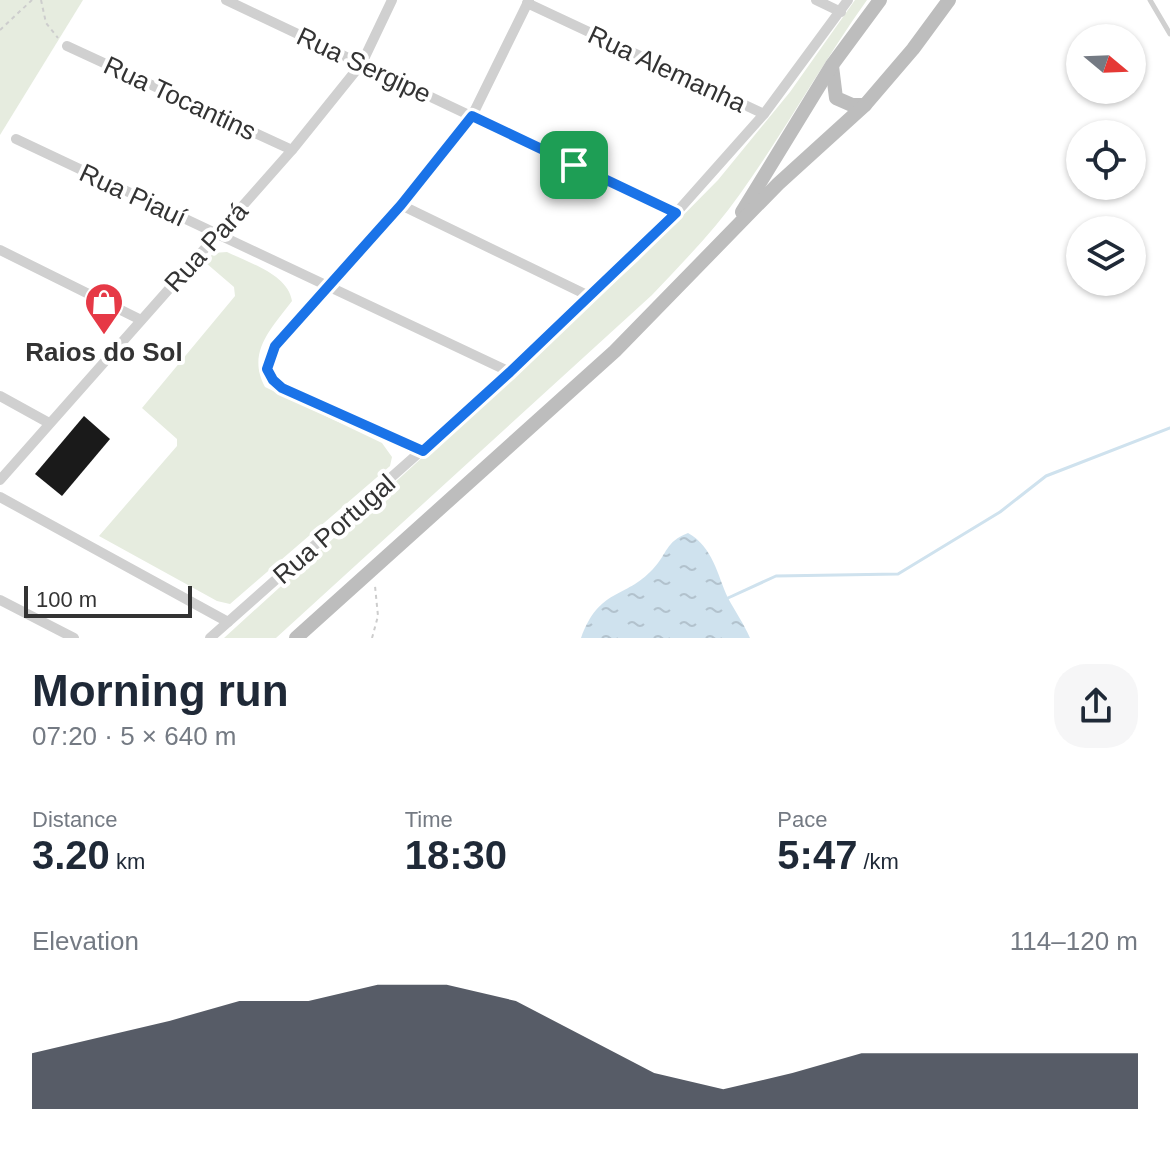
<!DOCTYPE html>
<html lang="en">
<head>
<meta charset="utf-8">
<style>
  :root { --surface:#fff; --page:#f6f6f7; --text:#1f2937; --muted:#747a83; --accent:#111827 }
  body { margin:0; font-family:Arial,sans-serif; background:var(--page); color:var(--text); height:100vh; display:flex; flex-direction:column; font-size:30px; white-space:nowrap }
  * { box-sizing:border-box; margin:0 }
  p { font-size:26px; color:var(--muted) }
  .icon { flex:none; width:44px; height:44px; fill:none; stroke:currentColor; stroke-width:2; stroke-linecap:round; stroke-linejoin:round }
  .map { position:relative; height:638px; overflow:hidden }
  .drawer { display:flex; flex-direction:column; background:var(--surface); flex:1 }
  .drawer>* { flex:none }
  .needle { width:52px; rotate:109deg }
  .controls { position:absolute; left:1066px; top:24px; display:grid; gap:16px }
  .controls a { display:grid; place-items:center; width:80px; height:80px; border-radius:50%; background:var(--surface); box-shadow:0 2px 6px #0004; font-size:40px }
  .scale { position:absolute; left:24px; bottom:20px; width:168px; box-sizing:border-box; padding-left:8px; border:4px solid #333; border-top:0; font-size:22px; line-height:28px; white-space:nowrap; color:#333; -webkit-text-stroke:6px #fff; paint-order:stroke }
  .pin { position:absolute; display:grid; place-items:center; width:68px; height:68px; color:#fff; margin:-34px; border-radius:16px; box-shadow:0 4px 12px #0006 }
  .round { display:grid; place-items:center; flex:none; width:84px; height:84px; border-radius:32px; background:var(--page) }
  .head { display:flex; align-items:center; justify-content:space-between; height:136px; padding:0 32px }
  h1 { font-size:44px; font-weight:700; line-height:60px }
  .stats { display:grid; grid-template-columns:repeat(3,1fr); gap:12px; height:136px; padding:8px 32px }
  .stats div { display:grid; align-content:center }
  .stats b { font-size:40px; font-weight:700 }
  .stats small { font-size:22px; font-weight:400 }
  .stats p { font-size:22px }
  .chart { height:224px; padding:16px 32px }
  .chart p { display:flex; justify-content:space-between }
  .chart svg { width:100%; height:144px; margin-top:8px; fill:var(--accent); opacity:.7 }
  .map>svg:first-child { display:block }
  .grass { fill:#e6ecdf }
  .water { fill:url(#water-ripples) }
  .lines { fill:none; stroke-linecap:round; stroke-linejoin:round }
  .stream { stroke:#cfe2ee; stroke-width:3 }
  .building { fill:#1a1a1a }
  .path { stroke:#cdcdcd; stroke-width:2; stroke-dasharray:4 4; stroke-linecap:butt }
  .service { stroke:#d0d0d0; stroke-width:5 }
  .minor { stroke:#d0d0d0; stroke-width:10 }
  .secondary { stroke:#bdbdbd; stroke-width:14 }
  .route-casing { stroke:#fff; stroke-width:16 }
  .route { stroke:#1a73e8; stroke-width:10 }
  .labels { text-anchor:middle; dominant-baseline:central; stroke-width:8; stroke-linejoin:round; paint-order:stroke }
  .street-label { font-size:26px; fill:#333; stroke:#fff }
  .poi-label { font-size:26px; font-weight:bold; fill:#333; stroke:#fff }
</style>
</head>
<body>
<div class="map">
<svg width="1170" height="638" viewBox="0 0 1170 638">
  <defs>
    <pattern id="water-ripples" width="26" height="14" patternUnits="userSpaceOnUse" patternTransform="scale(2)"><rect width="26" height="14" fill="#cfe2ee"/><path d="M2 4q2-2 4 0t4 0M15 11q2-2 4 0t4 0" fill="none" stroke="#b2c2cd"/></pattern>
  </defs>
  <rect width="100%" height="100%" fill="#fff"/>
  <g class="grass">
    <polygon points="0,0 83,0 0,135"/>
    <path d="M855 0H867C822 63 785 131 740 194 714 231 682 263 652 295L276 638H224L638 261 718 180 790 92Z"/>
    <path d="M227 252C249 263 288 274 292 301 272 328 246 352 265 387L382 443 392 457 390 466 230 604 217 601 99 536 177 446V439L142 408 235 296 234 287 206 263 213 253Z"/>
  </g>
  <path class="water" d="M688 533C713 547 717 574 728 598 735 611 744 624 750 638H581C600 587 624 600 653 569 668 553 665 542 688 533Z"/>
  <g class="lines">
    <polyline class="stream" points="728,598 776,576 898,574 1000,512 1046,476 1170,428"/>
  </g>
  <polygon class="building" points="84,416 110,439 62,496 35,474"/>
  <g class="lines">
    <g class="path">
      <polyline points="41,0 46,23 58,38"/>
      <polyline points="0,30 32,0"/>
      <polyline points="372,638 378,616 375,586"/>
    </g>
    <polyline class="service" points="1150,0 1170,34"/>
    <g class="minor">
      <polyline points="226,0 676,213"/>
      <polyline points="816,0 841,12"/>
      <polyline points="527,3 764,114"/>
      <polyline points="67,46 292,150"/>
      <polyline points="16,139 510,372"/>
      <polyline points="401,205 589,296"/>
      <polyline points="0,250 141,320"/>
      <polyline points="0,396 49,423"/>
      <polyline points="423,451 282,388 273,380 267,369 275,346 401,205 472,116 529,0"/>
      <polyline points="0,480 292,150 362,63 392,0"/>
      <polyline points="0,497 228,622"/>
      <polyline points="0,600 74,638"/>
      <polyline points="210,638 510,372 676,213 764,114 848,0"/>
    </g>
    <g class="secondary">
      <polyline points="832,66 836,98 852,105 865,105"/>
      <polyline points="742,212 832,65 880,0"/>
      <polyline points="296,638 615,351 778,184 865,105 913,49 949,0"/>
    </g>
  </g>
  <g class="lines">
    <defs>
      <polygon id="route" points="472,116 676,213 510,372 423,451 282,388 273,380 267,369 275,346 401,205"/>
    </defs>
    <use href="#route" class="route-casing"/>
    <use href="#route" class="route"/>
  </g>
  <defs>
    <symbol id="shop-pin" viewBox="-11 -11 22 30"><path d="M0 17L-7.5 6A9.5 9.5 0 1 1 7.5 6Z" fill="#e63946" stroke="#fff"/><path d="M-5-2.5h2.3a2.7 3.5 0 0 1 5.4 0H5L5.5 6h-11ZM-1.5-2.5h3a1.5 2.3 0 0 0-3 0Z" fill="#fff"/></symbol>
  </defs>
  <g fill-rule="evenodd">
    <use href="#shop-pin" x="82" y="280" width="44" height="60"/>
  </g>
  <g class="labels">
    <g class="street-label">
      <text transform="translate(364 65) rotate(25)">Rua Sergipe</text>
      <text transform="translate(667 69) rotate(25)">Rua Alemanha</text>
      <text transform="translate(180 98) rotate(25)">Rua Tocantins</text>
      <text transform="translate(133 195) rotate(25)">Rua Piauí</text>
      <text transform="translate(206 247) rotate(-48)">Rua Pará</text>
      <text transform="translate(334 529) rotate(-41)">Rua Portugal</text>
    </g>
    <g class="poi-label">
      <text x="104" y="352">Raios do Sol</text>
    </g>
  </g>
</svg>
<div class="controls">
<a><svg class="needle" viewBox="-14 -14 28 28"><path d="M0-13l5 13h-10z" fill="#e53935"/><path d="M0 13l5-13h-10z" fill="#747a83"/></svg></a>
<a><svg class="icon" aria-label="locate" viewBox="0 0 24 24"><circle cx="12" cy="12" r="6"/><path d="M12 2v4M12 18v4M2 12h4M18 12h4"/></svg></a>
<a><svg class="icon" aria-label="layers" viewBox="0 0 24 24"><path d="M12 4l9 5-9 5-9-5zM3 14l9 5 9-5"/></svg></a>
</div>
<div class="scale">100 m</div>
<div class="pin" style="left:574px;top:165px;background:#1e9e55"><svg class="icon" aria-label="arrive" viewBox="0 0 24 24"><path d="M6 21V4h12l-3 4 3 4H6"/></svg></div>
</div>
<section class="drawer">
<div class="head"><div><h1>Morning run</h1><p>07:20 · 5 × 640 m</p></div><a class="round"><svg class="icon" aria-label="share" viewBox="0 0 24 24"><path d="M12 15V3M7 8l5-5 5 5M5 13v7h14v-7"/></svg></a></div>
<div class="stats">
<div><p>Distance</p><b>3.20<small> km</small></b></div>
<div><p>Time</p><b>18:30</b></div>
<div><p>Pace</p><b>5:47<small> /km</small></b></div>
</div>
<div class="chart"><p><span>Elevation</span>114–120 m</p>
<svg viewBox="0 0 160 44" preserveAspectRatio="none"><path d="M0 44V27L10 22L20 17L30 11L40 11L50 6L60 6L70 11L80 22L90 33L100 38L110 33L120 27L130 27L140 27L150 27L160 27V44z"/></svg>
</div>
</section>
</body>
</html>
